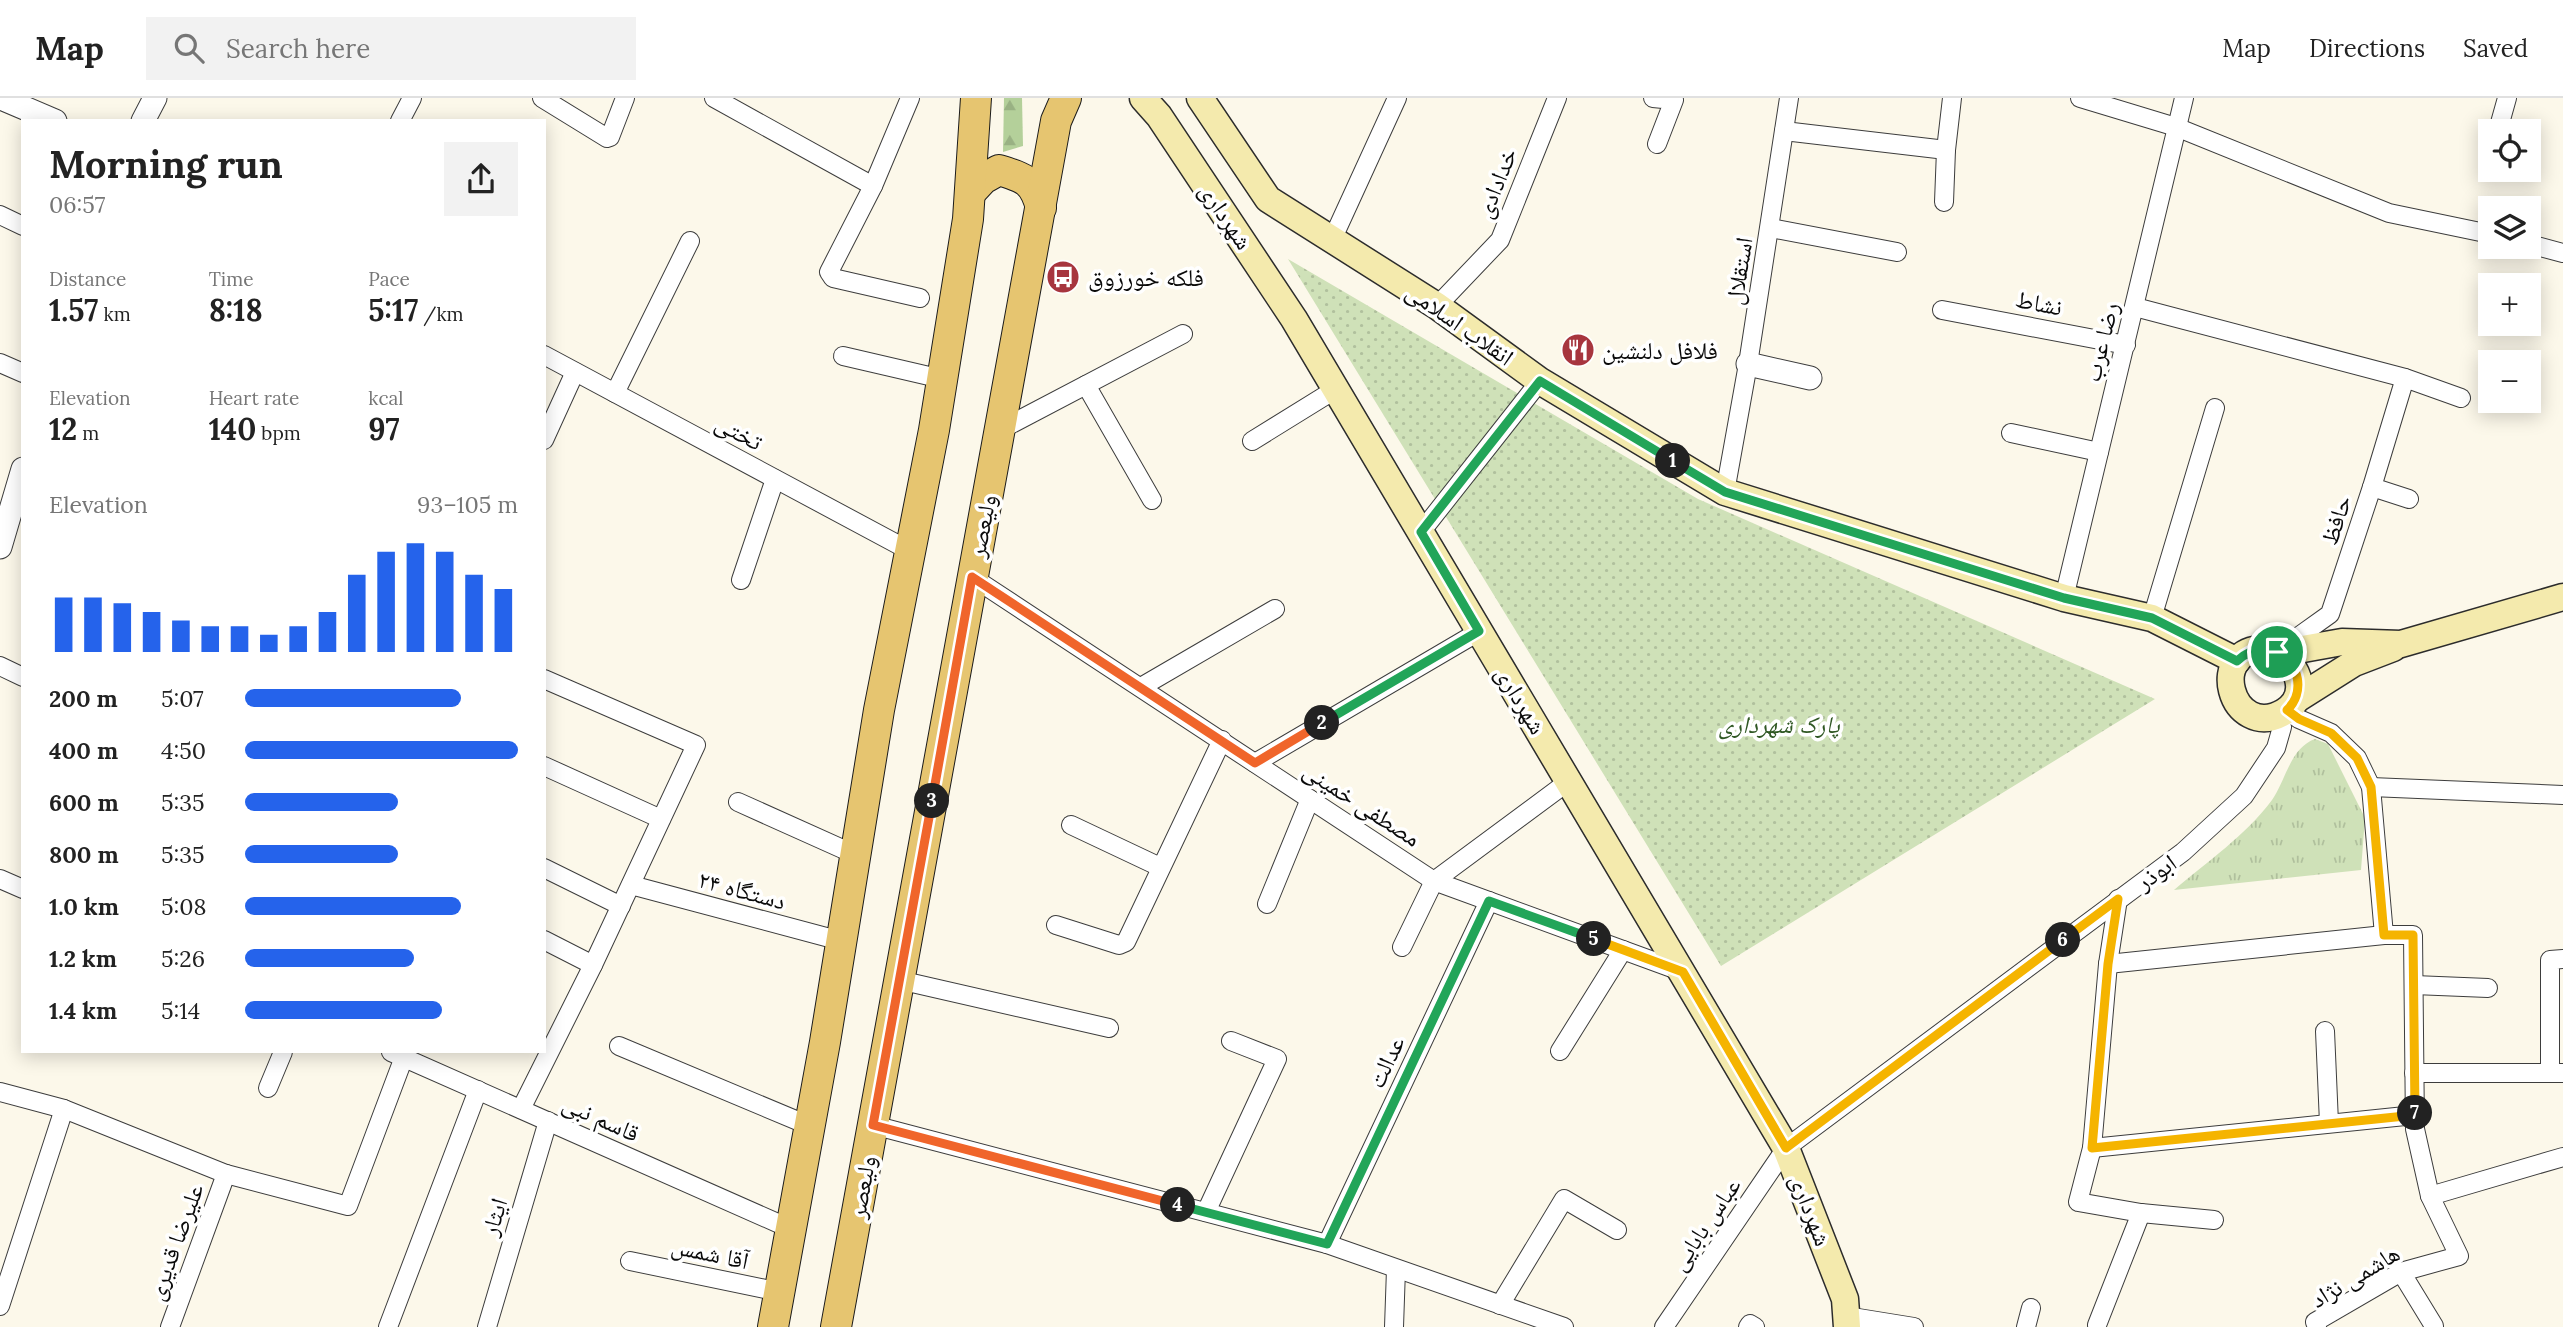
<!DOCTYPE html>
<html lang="en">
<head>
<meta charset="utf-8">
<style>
  :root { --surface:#fff; --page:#f2f2f2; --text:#222; --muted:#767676; --line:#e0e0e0; --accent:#2563eb }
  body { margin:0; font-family:Lora,"Noto Naskh Arabic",serif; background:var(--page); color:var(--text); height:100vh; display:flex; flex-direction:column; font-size:26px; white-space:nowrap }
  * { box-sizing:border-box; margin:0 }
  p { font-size:23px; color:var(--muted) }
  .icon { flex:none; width:38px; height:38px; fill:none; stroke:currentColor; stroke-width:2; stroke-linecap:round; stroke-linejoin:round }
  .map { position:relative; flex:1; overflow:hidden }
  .side { position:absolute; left:21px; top:21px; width:525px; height:934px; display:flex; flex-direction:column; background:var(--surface); border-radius:0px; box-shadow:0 4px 18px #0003 }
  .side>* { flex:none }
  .fabs { position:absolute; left:2478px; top:21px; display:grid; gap:14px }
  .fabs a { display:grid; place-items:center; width:63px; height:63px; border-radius:0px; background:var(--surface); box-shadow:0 4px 18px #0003; font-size:35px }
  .pin { position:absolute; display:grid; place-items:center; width:60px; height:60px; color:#fff; margin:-30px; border:4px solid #fff; border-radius:50%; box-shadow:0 2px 7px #0007 }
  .km { position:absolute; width:35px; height:35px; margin:-18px; border-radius:50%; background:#222; color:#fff; font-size:19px; line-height:35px; text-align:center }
  .round { display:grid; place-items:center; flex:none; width:74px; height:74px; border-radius:0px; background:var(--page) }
  .head { display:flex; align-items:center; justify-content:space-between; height:119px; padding:0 28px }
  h1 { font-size:38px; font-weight:700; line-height:52px }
  .stats { display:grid; grid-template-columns:repeat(3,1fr); gap:10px; height:119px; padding:7px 28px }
  .stats div { display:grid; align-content:center }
  .stats b { font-size:30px; font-weight:700 }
  .stats small { font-size:19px; font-weight:400 }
  .stats p { font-size:19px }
  .chart { height:196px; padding:14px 28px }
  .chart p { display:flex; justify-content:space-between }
  .chart svg { width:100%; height:126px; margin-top:7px; stroke:var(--accent); stroke-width:6 }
  ul { padding:0 28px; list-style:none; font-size:23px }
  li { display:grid; grid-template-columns:112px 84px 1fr; align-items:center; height:52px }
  li i { height:18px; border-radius:9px; background:var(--accent) }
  header { display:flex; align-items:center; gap:42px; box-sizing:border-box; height:98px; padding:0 35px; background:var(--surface); border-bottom:2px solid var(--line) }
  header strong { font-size:33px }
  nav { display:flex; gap:38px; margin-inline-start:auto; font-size:24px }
  .search { width:490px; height:63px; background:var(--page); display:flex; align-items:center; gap:18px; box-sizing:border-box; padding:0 24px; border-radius:0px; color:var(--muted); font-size:26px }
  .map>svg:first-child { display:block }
  .grass { fill:url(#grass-tufts) }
  .forest { fill:url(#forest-firs) }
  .park { fill:url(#park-dots) }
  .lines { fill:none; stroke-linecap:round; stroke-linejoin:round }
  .minor-casing { stroke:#3d3d3d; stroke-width:20 }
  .tertiary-casing { stroke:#3d3d3d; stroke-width:25 }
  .secondary-casing { stroke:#2c2c2c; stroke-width:29 }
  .primary-casing { stroke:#1b1b1b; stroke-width:32 }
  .minor { stroke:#fff; stroke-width:18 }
  .tertiary { stroke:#fff; stroke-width:23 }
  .secondary { stroke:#f4eaad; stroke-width:26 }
  .primary { stroke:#e6c570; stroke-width:30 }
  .split-1-casing { stroke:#fff; stroke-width:14 }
  .split-2-casing { stroke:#fff; stroke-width:14 }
  .split-3-casing { stroke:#fff; stroke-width:14 }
  .split-4-casing { stroke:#fff; stroke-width:14 }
  .split-5-casing { stroke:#fff; stroke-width:14 }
  .split-6-casing { stroke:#fff; stroke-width:14 }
  .split-7-casing { stroke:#fff; stroke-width:14 }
  .split-8-casing { stroke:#fff; stroke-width:14 }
  .split-1 { stroke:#22a559; stroke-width:9 }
  .split-2 { stroke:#22a559; stroke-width:9 }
  .split-3 { stroke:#f0652b; stroke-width:9 }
  .split-4 { stroke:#f0652b; stroke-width:9 }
  .split-5 { stroke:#22a559; stroke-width:9 }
  .split-6 { stroke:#f5b400; stroke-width:9 }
  .split-7 { stroke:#f5b400; stroke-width:9 }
  .split-8 { stroke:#f5b400; stroke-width:9 }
  .labels { text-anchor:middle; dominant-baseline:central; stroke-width:7; stroke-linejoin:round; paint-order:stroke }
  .street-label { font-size:24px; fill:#0a0a0a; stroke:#fff }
  .poi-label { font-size:24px; fill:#0a0a0a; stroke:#fff; text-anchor:start }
  .park-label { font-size:24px; font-style:italic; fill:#305824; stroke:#fff }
</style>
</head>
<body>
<header>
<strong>Map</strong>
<div class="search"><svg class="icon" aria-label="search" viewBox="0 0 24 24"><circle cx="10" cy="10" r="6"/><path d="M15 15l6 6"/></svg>Search here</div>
<nav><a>Map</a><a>Directions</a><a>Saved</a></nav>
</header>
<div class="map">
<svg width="2563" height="1229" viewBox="0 0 2563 1229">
  <defs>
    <pattern id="grass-tufts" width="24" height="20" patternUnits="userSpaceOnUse" patternTransform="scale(1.75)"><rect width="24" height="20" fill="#cfe1b8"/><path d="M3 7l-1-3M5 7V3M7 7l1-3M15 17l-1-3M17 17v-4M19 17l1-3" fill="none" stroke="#b0c09d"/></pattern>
    <pattern id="forest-firs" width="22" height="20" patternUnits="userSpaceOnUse" patternTransform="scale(1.75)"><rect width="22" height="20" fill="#b4d09a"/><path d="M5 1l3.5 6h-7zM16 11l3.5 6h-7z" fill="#99b183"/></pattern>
    <pattern id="park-dots" width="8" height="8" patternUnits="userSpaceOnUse" patternTransform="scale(1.75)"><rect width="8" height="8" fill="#cfe1b8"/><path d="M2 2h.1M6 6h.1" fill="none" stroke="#b0c09d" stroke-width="1.8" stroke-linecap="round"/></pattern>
  </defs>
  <rect width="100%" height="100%" fill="#fcf8ea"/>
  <path class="grass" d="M2315 641 2328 646 2365 720 2361 772 2174 792C2207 764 2246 737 2272 702 2286 682 2290 650 2315 641Z"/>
  <polygon class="forest" points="1004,0 1022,0 1023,48 1003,54"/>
  <polygon class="park" points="1288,161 1698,401 2155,601 1721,868"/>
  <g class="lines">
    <defs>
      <g id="minor">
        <polyline points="542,0 607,40 610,39 625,0"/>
        <polyline points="714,0 873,88"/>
        <polyline points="910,0 873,88 829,174 833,180 920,200"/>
        <polyline points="1653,0 1674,2 1657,46"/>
        <polyline points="2080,0 2176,29 2389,115 2490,136"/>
        <polyline points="400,23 412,0"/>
        <polyline points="2500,25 2507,0"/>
        <polyline points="1784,33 1946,52"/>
        <polyline points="1944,104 1946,52 1952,0"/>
        <polyline points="0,117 23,128"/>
        <polyline points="1771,130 1897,154"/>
        <polyline points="1332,142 1397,0"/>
        <polyline points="2529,146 2563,155"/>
        <polyline points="1437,208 1500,142 1557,0"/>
        <polyline points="2135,209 2405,280 2461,300"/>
        <polyline points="1942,212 2126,247"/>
        <polyline points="544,257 910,453"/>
        <polyline points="843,258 942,281"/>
        <polyline points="0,265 23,275"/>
        <polyline points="1086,287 1152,402"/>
        <polyline points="615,295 690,143"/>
        <polyline points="1000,332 1183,236"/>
        <polyline points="2011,335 2099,354"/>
        <polyline points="544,342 575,274"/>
        <polyline points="1252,343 1336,291"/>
        <polyline points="2372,389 2409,401"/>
        <polyline points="1725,394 1748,266 1789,0"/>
        <polyline points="1421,434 1540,283"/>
        <polyline points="972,479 1434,783 1683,874"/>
        <polyline points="741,482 775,381"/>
        <polyline points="2064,500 2184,0"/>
        <polyline points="2152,520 2215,310"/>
        <polyline points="2281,551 2330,516 2372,389 2405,280"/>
        <polyline points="0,568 23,579"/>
        <polyline points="1141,589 1275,511"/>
        <polyline points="2286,612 2299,621 2331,635 2357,660 2371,689 2384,837"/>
        <polyline points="1255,665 1480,533"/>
        <polyline points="544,668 661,721"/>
        <polyline points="2371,689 2563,697"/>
        <polyline points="738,704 856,757"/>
        <polyline points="1071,727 1160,769"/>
        <polyline points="544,770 621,808"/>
        <polyline points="0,781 23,791"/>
        <polyline points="631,787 841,843"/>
        <polyline points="2118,801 2108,866 2092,1050 2078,1104 2141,1115 2214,1122"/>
        <polyline points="1267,806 1310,701"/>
        <polyline points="1056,827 1119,847 1126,844 1222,642"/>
        <polyline points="544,842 593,867"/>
        <polyline points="1402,849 1434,783 1569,683"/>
        <polyline points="2108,866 2384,837 2413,837 2415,1031 2430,1098 2459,1158 2401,1174 2315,1224 2317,1229"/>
        <polyline points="899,882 1109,930"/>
        <polyline points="2414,887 2488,890"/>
        <polyline points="2325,933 2329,1025"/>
        <polyline points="619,948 810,1028"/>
        <polyline points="1560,953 1623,852"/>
        <polyline points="391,954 791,1131"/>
        <polyline points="2550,973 2550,862 2563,861"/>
        <polyline points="2414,975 2563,975"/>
        <polyline points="268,990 283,954"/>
        <polyline points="0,994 64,1011 226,1076 348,1108 404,959"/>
        <polyline points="521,1011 593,867 696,647 544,581"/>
        <polyline points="873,1027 1327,1146 1564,1229"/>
        <polyline points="2092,1050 2415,1017"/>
        <polyline points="2430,1098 2563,1059"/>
        <polyline points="1206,1114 1277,961 1231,943"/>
        <polyline points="1327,1146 1489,803"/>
        <polyline points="630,1163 780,1194"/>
        <polyline points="2401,1174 2434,1228"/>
        <polyline points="1500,1207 1564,1101 1617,1132"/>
        <polyline points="0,1208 64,1011"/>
        <polyline points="1846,1218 1914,1229"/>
        <polyline points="2097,1227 2141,1115"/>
        <polyline points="170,1229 226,1076"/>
        <polyline points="388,1229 478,992"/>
        <polyline points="487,1229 548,1023"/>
        <polyline points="1394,1229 1396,1171"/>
        <polyline points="1664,1229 1786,1050 2183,754 2244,698 2276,650 2282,629 2279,616"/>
        <polyline points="1748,1229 1750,1226 1755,1229"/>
        <polyline points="2026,1229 2031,1210"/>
      </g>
      <g id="tertiary">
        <polyline points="1,0 55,23"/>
        <polyline points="143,23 155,0"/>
        <polyline points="1748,266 1810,280"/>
        <polyline points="0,449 23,371"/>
      </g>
      <g id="secondary">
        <polyline points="1143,0 1159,18 1294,221 1786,1050 1845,1201 1847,1229"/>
        <polyline points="1200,0 1268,101 1437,208 1540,283 1725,394 2064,500 2152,520 2237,563"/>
        <path d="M2270 551C2296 561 2313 596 2284 614 2231 645 2203 546 2270 551Z"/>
        <polyline points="2280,555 2342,544 2401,546 2563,499"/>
        <polyline points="2297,601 2354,565 2393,550"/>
      </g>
      <g id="primary">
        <path d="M970 95 983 81 999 72C1025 80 1034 83 1041 110"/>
        <polyline points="773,1229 825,944 879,612 934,332 968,121 976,0"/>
        <polyline points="836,1229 1056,23 1066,0"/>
      </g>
    </defs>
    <use href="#minor" class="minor-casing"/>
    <use href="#tertiary" class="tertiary-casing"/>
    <use href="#secondary" class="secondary-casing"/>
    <use href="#primary" class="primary-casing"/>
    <use href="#minor" class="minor"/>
    <use href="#tertiary" class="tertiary"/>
    <use href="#secondary" class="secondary"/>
    <use href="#primary" class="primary"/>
  </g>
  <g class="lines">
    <defs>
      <path id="split-1" d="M1673 363 1725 394 2064 500 2152 520 2237 563C2249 552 2262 548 2277 554"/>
      <polyline id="split-2" points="1322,625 1479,533 1421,434 1540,283 1673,363"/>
      <polyline id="split-3" points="932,703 972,479 1255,665 1322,625"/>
      <polyline id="split-4" points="932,703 873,1027 1178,1107"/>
      <polyline id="split-5" points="1178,1107 1327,1146 1489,803 1594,841"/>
      <polyline id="split-6" points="1594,841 1683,874 1786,1050 2063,842"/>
      <polyline id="split-7" points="2063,842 2118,801 2108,866 2092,1050 2415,1017 2415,1015"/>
      <path id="split-8" d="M2277 554C2300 565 2305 595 2287 612L2299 621 2331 635 2357 660 2371 689 2384 837H2413L2415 1015"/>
    </defs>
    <use href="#split-1" class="split-1-casing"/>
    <use href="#split-2" class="split-2-casing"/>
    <use href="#split-3" class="split-3-casing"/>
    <use href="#split-4" class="split-4-casing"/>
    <use href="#split-5" class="split-5-casing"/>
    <use href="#split-6" class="split-6-casing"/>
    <use href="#split-7" class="split-7-casing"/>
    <use href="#split-8" class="split-8-casing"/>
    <use href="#split-1" class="split-1"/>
    <use href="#split-2" class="split-2"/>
    <use href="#split-3" class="split-3"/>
    <use href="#split-4" class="split-4"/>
    <use href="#split-5" class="split-5"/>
    <use href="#split-6" class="split-6"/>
    <use href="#split-7" class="split-7"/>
    <use href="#split-8" class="split-8"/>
  </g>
  <defs>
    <symbol id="bus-disc" viewBox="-11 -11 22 22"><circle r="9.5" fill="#a7353e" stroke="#fff"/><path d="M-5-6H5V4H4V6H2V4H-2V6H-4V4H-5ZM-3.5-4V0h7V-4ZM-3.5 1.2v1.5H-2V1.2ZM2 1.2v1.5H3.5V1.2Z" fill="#fff"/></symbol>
    <symbol id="restaurant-disc" viewBox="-11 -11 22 22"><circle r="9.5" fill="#a7353e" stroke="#fff"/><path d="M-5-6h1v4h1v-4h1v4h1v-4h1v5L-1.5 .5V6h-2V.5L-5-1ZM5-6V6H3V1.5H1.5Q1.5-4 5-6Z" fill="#fff"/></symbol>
  </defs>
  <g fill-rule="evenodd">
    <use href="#bus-disc" x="1044" y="160" width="38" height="38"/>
    <use href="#restaurant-disc" x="1559" y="233" width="38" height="38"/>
  </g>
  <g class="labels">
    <g class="street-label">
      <text transform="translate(1496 85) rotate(-68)">خدادادی</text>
      <text transform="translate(1226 118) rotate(56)">شهرداری</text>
      <text transform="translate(1739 173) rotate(-81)">استقلال</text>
      <text transform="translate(2039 205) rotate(11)">نشاط</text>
      <text transform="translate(1460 226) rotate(35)">انقلاب اسلامی</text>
      <text transform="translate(2101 244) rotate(-76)">رضا عرب</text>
      <text transform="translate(739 334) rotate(28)">تختی</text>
      <text transform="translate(2336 422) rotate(-72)">حافظ</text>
      <text transform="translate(982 428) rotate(-79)">ولیعصر</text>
      <text transform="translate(1521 602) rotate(59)">شهرداری</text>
      <text transform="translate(1362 706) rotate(33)">مصطفی خمینی</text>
      <text transform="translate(2156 774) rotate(-35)">ابوذر</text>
      <text transform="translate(742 792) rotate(15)">۲۴ دستگاه</text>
      <text transform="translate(1386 964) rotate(-65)">عدالت</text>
      <text transform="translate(601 1020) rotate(24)">قاسم نبی</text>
      <text transform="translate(862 1089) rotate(-80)">ولیعصر</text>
      <text transform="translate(1811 1112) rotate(69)">شهرداری</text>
      <text transform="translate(494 1119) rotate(-73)">ایثار</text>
      <text transform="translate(1705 1126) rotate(-56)">عباس بابایی</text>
      <text transform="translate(175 1144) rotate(-70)">علیرضا قدیری</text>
      <text transform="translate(710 1155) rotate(12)">آقا شمس</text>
      <text transform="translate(2355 1178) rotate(-31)">هاشمی نژاد</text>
    </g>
    <g class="poi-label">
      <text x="1088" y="179">فلکه خورزوق</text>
      <text x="1602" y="252">فلافل دلنشین</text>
    </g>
    <g class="park-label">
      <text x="1779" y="626">پارک شهرداری</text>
    </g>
  </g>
</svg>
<div class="fabs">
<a><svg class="icon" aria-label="locate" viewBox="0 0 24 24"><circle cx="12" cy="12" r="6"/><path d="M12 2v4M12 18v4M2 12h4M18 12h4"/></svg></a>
<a><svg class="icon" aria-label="layers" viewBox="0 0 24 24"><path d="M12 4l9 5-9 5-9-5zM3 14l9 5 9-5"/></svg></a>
<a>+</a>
<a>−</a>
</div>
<div class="pin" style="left:2277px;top:554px;background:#1e9e55"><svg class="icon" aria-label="arrive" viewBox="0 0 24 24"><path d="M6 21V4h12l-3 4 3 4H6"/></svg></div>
<b class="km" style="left:1673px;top:363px">1</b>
<b class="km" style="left:1322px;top:625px">2</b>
<b class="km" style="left:932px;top:703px">3</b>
<b class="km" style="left:1178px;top:1107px">4</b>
<b class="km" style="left:1594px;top:841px">5</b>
<b class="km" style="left:2063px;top:842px">6</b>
<b class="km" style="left:2415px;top:1015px">7</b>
<section class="side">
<div class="head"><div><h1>Morning run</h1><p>06:57</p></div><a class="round"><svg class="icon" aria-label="share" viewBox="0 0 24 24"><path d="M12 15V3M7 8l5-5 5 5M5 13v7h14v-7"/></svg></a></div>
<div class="stats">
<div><p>Distance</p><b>1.57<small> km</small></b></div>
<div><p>Time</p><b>8:18</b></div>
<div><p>Pace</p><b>5:17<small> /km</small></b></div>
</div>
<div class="stats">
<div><p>Elevation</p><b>12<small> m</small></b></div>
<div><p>Heart rate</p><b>140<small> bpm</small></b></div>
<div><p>kcal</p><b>97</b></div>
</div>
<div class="chart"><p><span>Elevation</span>93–105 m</p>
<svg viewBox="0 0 160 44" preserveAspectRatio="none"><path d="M5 44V25M15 44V25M25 44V27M35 44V30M45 44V33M55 44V35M65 44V35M75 44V38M85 44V35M95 44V30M105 44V17M115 44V9M125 44V6M135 44V9M145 44V17M155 44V22"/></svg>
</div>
<ul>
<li><b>200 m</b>5:07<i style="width:79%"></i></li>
<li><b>400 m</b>4:50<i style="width:100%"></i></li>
<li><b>600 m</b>5:35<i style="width:56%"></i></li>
<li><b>800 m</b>5:35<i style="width:56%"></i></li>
<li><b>1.0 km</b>5:08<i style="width:79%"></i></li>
<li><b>1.2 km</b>5:26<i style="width:62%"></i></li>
<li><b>1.4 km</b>5:14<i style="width:72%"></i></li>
</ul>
</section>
</div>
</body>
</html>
